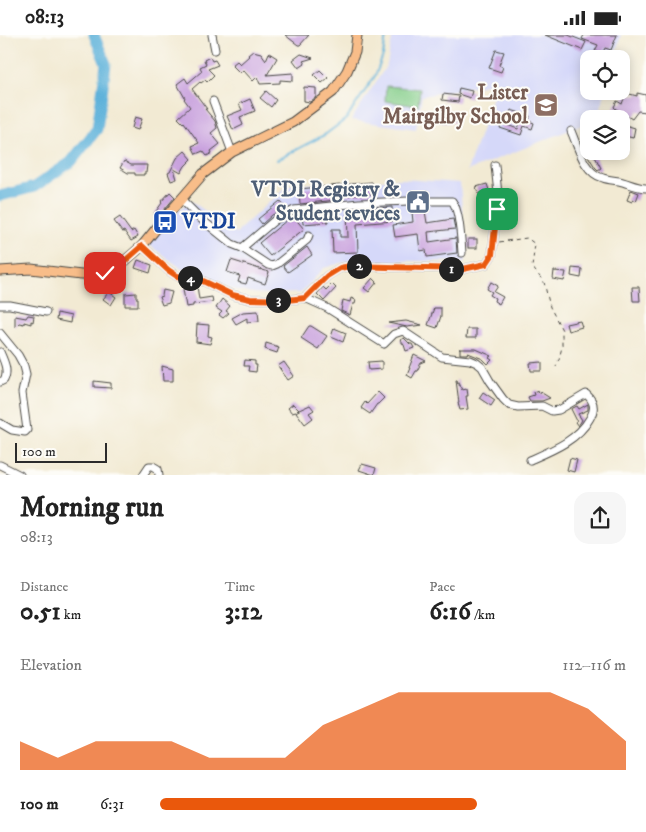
<!DOCTYPE html>
<html lang="en">
<head>
<meta charset="utf-8">
<style>
  :root { --surface:#fff; --page:#f6f6f6; --text:#222; --muted:#767676; --accent:#ea580c }
  body { margin:0; font-family:"IM FELL DW Pica",serif; background:var(--page); color:var(--text); height:100vh; display:flex; flex-direction:column; font-size:19px; white-space:nowrap }
  * { box-sizing:border-box; margin:0 }
  p { font-size:16px; color:var(--muted) }
  .icon { flex:none; width:28px; height:28px; fill:none; stroke:currentColor; stroke-width:2; stroke-linecap:round; stroke-linejoin:round }
  .map { position:relative; height:440px; overflow:hidden }
  .details { display:flex; flex-direction:column; background:var(--surface); flex:1 }
  .details>* { flex:none }
  .buttons { position:absolute; left:580px; top:15px; display:grid; gap:10px }
  .buttons a { display:grid; place-items:center; width:50px; height:50px; border-radius:10px; background:var(--surface); box-shadow:0 2px 12px #0003; font-size:25px }
  .scale { position:absolute; left:15px; bottom:12px; width:92px; box-sizing:border-box; padding-left:5px; border:2px solid #2b2b2b; border-top:0; font-size:14px; line-height:18px; white-space:nowrap; color:#2b2b2b; -webkit-text-stroke:4px #fdfcf7; paint-order:stroke }
  .pin { position:absolute; display:grid; place-items:center; width:42px; height:42px; color:#fff; margin:-21px; border-radius:10px; box-shadow:0 2px 8px #0006 }
  .km { position:absolute; width:25px; height:25px; margin:-12px; border-radius:50%; background:#222; color:#fff; font-size:14px; line-height:25px; text-align:center }
  .round { display:grid; place-items:center; flex:none; width:52px; height:52px; border-radius:15px; background:var(--page) }
  .overview { display:flex; align-items:center; justify-content:space-between; height:85px; padding:0 20px }
  h1 { font-size:28px; font-weight:700; line-height:38px }
  .metrics { display:grid; grid-template-columns:repeat(3,1fr); gap:8px; height:85px; padding:5px 20px }
  .metrics div { display:grid; align-content:center }
  .metrics b { font-size:25px; font-weight:700 }
  .metrics small { font-size:14px; font-weight:400 }
  .metrics p { font-size:14px }
  .chart { height:140px; padding:10px 20px }
  .chart p { display:flex; justify-content:space-between }
  .chart svg { width:100%; height:90px; margin-top:5px; fill:var(--accent); opacity:.7 }
  ul { padding:0 20px; list-style:none; font-size:16px }
  li { display:grid; grid-template-columns:80px 60px 1fr; align-items:center; height:38px }
  li i { height:12px; border-radius:6px; background:var(--accent) }
  .status { display:flex; justify-content:space-between; align-items:center; height:35px; padding:0 25px; background:var(--surface); direction:ltr }
  .status svg { height:14px; fill:currentColor }
  .map>svg:first-child { display:block }
  .built { fill:#d5d8f9 }
  .green { fill:#85ce8b; stroke:#587c5b }
  .lines { fill:none; stroke-linecap:round; stroke-linejoin:round }
  .stream { stroke:#5fb2da; stroke-width:2 }
  .river { stroke:#5fb2da; stroke-width:11 }
  .building { fill:#c9a2de }
  .minor-casing { stroke:#494844; stroke-width:9 }
  .major-casing { stroke:#494844; stroke-width:11 }
  .path { stroke:#494844; stroke-width:1; stroke-dasharray:4 4; stroke-linecap:butt }
  .minor { stroke:#fff; stroke-width:7 }
  .major { stroke:#f8bd89; stroke-width:9 }
  .route-casing { stroke:#fff; stroke-width:10 }
  .route { stroke:#ea580c; stroke-width:6 }
  .labels { text-anchor:middle; dominant-baseline:central; stroke-width:4; stroke-linejoin:round; paint-order:stroke }
  .education-label { font-size:21px; font-weight:bold; fill:#785e54; stroke:#fdfcf7; text-anchor:end }
  .service-label { font-size:21px; font-weight:bold; fill:#4e5e75; stroke:#fdfcf7; text-anchor:end }
  .transit-label { font-size:21px; font-weight:bold; fill:#164399; stroke:#fdfcf7; text-anchor:start }
</style>
</head>
<body>
<div class="status"><b>08:13</b><svg viewBox="0 0 49 12"><path d="M0 12V9h3v3zM5 12V6h3v6zM10 12V3h3v9zM15 12V0h3v12zM26 1h20v11H26zM47 4h2v5h-2z"/></svg></div>
<div class="map">
<svg width="646" height="440" viewBox="0 0 646 440">
  <rect width="100%" height="100%" fill="#fdfcf7"/>
  <filter id="ink" filterUnits="userSpaceOnUse"><feTurbulence type="fractalNoise" baseFrequency=".02" numOctaves="2"/><feDisplacementMap in="SourceGraphic" scale="10" xChannelSelector="R" yChannelSelector="G"/><feConvolveMatrix kernelMatrix="1 2 1 2 8 2 1 2 1" color-interpolation-filters="sRGB"/></filter>
  <filter id="wash" filterUnits="userSpaceOnUse"><feTurbulence type="fractalNoise" baseFrequency=".0096" numOctaves="4" result="noise"/><feDisplacementMap in="SourceGraphic" scale="20" xChannelSelector="R" yChannelSelector="G"/><feGaussianBlur stdDeviation="1.12" result="paint"/><feColorMatrix in="noise" values="0 0 0 0 0 0 0 0 0 0 0 0 0 0 0 0 0 1.4 0 .05"/><feComposite in="paint" operator="in"/></filter>
  <g filter="url(#wash)">
    <rect width="100%" height="100%" fill="#f2ead3"/>
    <g class="built">
      <polygon points="393,0 621,0 614,24 589,24 589,56 605,56 598,83 589,84 589,87 467,136 498,47 422,61 416,94 351,85 387,30"/>
      <polygon points="402,144 460,148 466,227 352,225 324,233 301,258 268,259 249,258 236,255 217,247 185,236 145,207 190,165 237,199 240,194 288,150"/>
    </g>
    <polygon class="green" points="386,51 420,54 418,71 385,66"/>
    <g class="lines">
      <polyline class="stream" points="277,125 326,99 346,84 375,41 383,21 386,0"/>
      <polyline class="river" points="0,161 34,152 71,127 97,94 106,29 94,0"/>
    </g>
    <g id="blocks">
      <g class="building">
        <polygon points="285,0 309,0 300,10 298,10"/>
        <polygon points="545,0 568,0 586,7 582,15"/>
        <polygon points="584,0 617,0 611,15 605,13 602,19 595,16 598,10 582,4"/>
        <polygon points="496,15 504,17 499,30 503,32 501,37 489,33"/>
        <polygon points="253,16 261,18 266,25 269,18 277,23 267,40 293,38 293,46 280,45 280,48 260,49 257,42 253,46 243,35 240,38 232,30 237,26 240,29 249,21 248,20"/>
        <polygon points="301,19 313,23 303,26 305,29 299,33 293,25"/>
        <polygon points="210,22 212,26 215,25 218,30 208,34 214,40 207,47 205,45 201,48 200,47 192,54 207,74 205,74 215,86 217,93 211,98 220,109 211,116 212,118 207,121 203,116 196,119 192,111 199,108 184,87 183,88 178,83 190,72 184,64 185,63 177,49 185,43 188,48 202,36 200,32 206,29 204,25"/>
        <polygon points="320,35 328,43 322,48 314,40"/>
        <polygon points="304,52 316,53 316,62 310,67 304,66"/>
        <polygon points="459,53 472,56 470,63 458,59"/>
        <polygon points="266,56 276,65 271,72 260,63"/>
        <polygon points="626,58 637,61 637,58 646,60 646,77 638,76 632,84 616,74 614,72 617,66 622,69"/>
        <polygon points="443,59 459,61 458,67 442,65"/>
        <polygon points="250,64 255,76 240,82 243,90 233,95 227,81 242,75 239,69"/>
        <polygon points="511,75 530,81 529,86 534,88 532,94 524,91 521,100 500,93 504,81 510,83 507,90 518,94 521,84 509,80"/>
        <polygon points="456,81 457,87 442,88 442,82"/>
        <polygon points="135,82 142,84 138,95 132,93"/>
        <polygon points="625,90 635,93 633,103 625,101 625,100 623,99"/>
        <polygon points="185,116 192,124 185,131 181,138 174,134 177,144 171,146 168,138 170,137 177,123"/>
        <polygon points="585,116 592,116 601,133 598,135 595,132"/>
        <polygon points="124,126 131,130 147,130 146,138 144,138 144,140 135,140 135,138 128,138 120,133"/>
        <polygon points="372,147 372,159 336,161 336,165 300,169 299,154"/>
        <polygon points="487,149 489,155 478,159 476,152"/>
        <polygon points="631,155 639,158 636,166 633,164 632,167 627,165"/>
        <polygon points="170,157 175,162 158,182 154,179 162,168 161,167"/>
        <polygon points="280,166 286,173 272,180 262,189 258,184"/>
        <polygon points="392,172 393,186 357,189 358,217 333,218 332,194 340,194 340,202 348,202 347,175"/>
        <polygon points="421,173 421,176 425,176 427,188 453,184 455,194 428,197 429,207 456,203 457,218 427,222 426,215 420,216 418,199 395,202 393,190 413,187 412,177 415,177 415,174"/>
        <polygon points="327,177 328,187 303,189 302,179"/>
        <polygon points="293,181 304,194 270,221 259,208 287,185"/>
        <polygon points="120,182 131,197 134,195 138,202 131,206 124,196 122,197 114,186"/>
        <rect x="468" y="204" width="9" height="9"/>
        <polygon points="307,212 312,220 288,237 283,231"/>
        <polygon points="138,225 152,230 150,238 135,233"/>
        <polygon points="231,225 269,237 265,249 248,243 246,249 238,247 240,241 227,237"/>
        <polygon points="572,233 582,234 581,243 571,241"/>
        <polygon points="554,236 566,237 564,246 553,244"/>
        <polygon points="373,243 377,247 369,257 364,253"/>
        <polygon points="491,247 498,251 494,257 503,262 499,269 494,266 495,263 490,260 492,257 487,254"/>
        <polygon points="332,249 336,253 324,266 317,259 323,252 326,255"/>
        <polygon points="197,251 199,264 212,262 213,267 193,269 193,271 186,272 183,254"/>
        <polygon points="632,252 639,252 640,266 633,266"/>
        <polygon points="163,255 172,257 169,268 162,270 159,262 162,261"/>
        <polygon points="109,257 116,262 111,270 103,264"/>
        <polygon points="136,258 136,263 138,263 138,271 125,271 125,259"/>
        <polygon points="351,263 356,265 355,269 353,269 350,280 341,276 343,265 350,267"/>
        <polygon points="222,264 230,271 226,276 229,278 223,283 219,280 222,277 216,273"/>
        <polygon points="434,273 441,273 441,281 437,293 428,290"/>
        <polygon points="258,276 259,286 247,287 247,283 236,289 232,283 243,277"/>
        <polygon points="57,278 71,281 70,288 56,285"/>
        <polygon points="28,280 34,281 33,287 31,286 31,289 24,287 24,289 19,288 15,292 15,281 26,283"/>
        <polygon points="406,286 422,290 407,292 388,288"/>
        <polygon points="580,286 582,292 568,296 566,289"/>
        <polygon points="197,289 209,290 208,301 212,302 210,309 196,307"/>
        <polygon points="309,291 311,291 327,301 318,314 301,303"/>
        <polygon points="334,293 346,298 343,307 331,302"/>
        <polygon points="467,294 476,294 476,303 466,303"/>
        <polygon points="404,303 410,309 412,309 414,313 406,316 404,310 400,305"/>
        <polygon points="266,308 279,312 277,318 265,314"/>
        <polygon points="459,314 476,314 492,321 489,323 492,325 488,329 483,324 468,318 468,319 460,319 460,314"/>
        <polygon points="414,320 426,326 421,328 417,336 416,336 412,343 407,340 410,333 409,333"/>
        <polygon points="245,325 255,326 255,330 257,330 256,337 248,336 249,331 244,331"/>
        <polygon points="382,326 382,334 369,335 368,327"/>
        <polygon points="284,327 294,341 288,345 278,331"/>
        <polygon points="542,327 542,336 531,336 530,328"/>
        <polygon points="162,331 173,334 173,346 163,346"/>
        <polygon points="456,345 457,345 462,355 467,354 468,361 466,361 468,374 460,375 458,368 459,368"/>
        <polygon points="94,346 111,348 111,353 94,352"/>
        <polygon points="538,355 539,358 541,357 542,358 550,363 542,366 530,366 528,362 534,360 533,357"/>
        <polygon points="378,357 384,363 378,369 377,369 370,379 361,373 365,367 367,369"/>
        <polygon points="483,357 495,365 491,371 479,363"/>
        <polygon points="293,369 299,375 297,376 310,370 314,375 309,378 313,383 305,389 296,377 292,378 288,373"/>
        <polygon points="588,369 588,375 578,379 582,385 578,391 575,387 577,386 571,374 577,371 579,374"/>
        <polygon points="570,423 577,425 574,437 567,435"/>
        <polygon points="362,429 376,433 374,440 359,435"/>
      </g>
    </g>
  </g>
  <g filter="url(#ink)">
    <use href="#blocks" fill-opacity="0" stroke="#494844" stroke-width="1"/>
    <g class="lines">
      <defs>
        <g id="minor">
          <polyline points="212,0 215,15"/>
          <polyline points="213,66 232,117"/>
          <path d="M571 96C578 112 584 138 603 143 608 145 614 145 619 146 628 148 637 153 646 153"/>
          <polyline points="181,164 201,184 232,209 242,213 268,230 272,231 277,229 307,205 309,200"/>
          <polyline points="142,211 168,235 177,241 203,246 232,260 249,264 287,265 305,263 327,241 340,233 350,231 463,234 486,229 492,220 497,174 498,159 495,130"/>
          <path d="M242 213 275 185 294 175 359 168 409 166H452C460 175 461 206 462 218"/>
          <path d="M305 263 327 273 384 309 394 299 403 296 442 322 470 325 477 328 482 332 490 346 503 364 509 370 518 372 542 371 552 376 559 375 586 359C594 366 596 373 590 383 578 405 553 415 530 425"/>
          <polyline points="0,270 10,270 46,277"/>
          <polyline points="0,298 18,320 24,331 26,339 22,358 27,395 25,397 12,395 0,388"/>
          <path d="M0 317C4 326 9 336 4 345L0 347"/>
          <polyline points="0,430 20,440"/>
          <polyline points="143,440 149,431 153,431 158,434 159,440"/>
        </g>
        <polyline id="major" points="0,236 31,234 81,240 93,240 105,238 118,232 142,211 164,184 203,139 232,117 293,87 333,57 347,36 355,17 357,0"/>
      </defs>
      <use href="#minor" class="minor-casing"/>
      <use href="#major" class="major-casing"/>
      <polyline class="path" points="499,207 527,203 535,209 532,232 544,247 550,272 562,295 562,312 559,324 556,331"/>
      <use href="#minor" class="minor"/>
      <use href="#major" class="major"/>
    </g>
  </g>
  <g class="lines" filter="url(#ink)">
    <defs>
      <polyline id="route" points="105,238 118,232 142,211 168,235 177,241 203,246 232,260 250,264 287,265 305,263 327,241 340,233 350,231 463,234 486,229 492,220 497,174"/>
    </defs>
    <use href="#route" class="route-casing"/>
    <use href="#route" class="route"/>
  </g>
  <defs>
    <symbol id="school-square" viewBox="-11 -11 22 22"><rect x="-9" y="-9" width="18" height="18" rx="4" fill="#8d6e63" stroke="#fdfcf7"/><path d="M0-5L7-2L0 1L-7-2ZM-4 1L0 2.5L4 1V4Q0 6-4 4Z" fill="#fff"/></symbol>
    <symbol id="civic-square" viewBox="-11 -11 22 22"><rect x="-9" y="-9" width="18" height="18" rx="4" fill="#5c6f8a" stroke="#fdfcf7"/><path d="M-.6-6.5H3V-4.5H.6V-3L4-1V1h2V6H-6V1h2V-1L-.6-3ZM-1.2 2.5V6h2.4V2.5Z" fill="#fff"/></symbol>
    <symbol id="bus-square" viewBox="-11 -11 22 22"><rect x="-9" y="-9" width="18" height="18" rx="4" fill="#1a4fb4" stroke="#fdfcf7"/><path d="M-5-6H5V4H4V6H2V4H-2V6H-4V4H-5ZM-3.5-4V0h7V-4ZM-3.5 1.2v1.5H-2V1.2ZM2 1.2v1.5H3.5V1.2Z" fill="#fff"/></symbol>
  </defs>
  <g fill-rule="evenodd">
    <use href="#school-square" x="532" y="56" width="28" height="28"/>
    <use href="#civic-square" x="404" y="153" width="28" height="28"/>
    <use href="#bus-square" x="151" y="173" width="28" height="28"/>
  </g>
  <g class="labels">
    <g class="education-label">
      <text x="528" y="58">Lister<tspan x="528" dy="24">Mairgilby School</tspan></text>
    </g>
    <g class="service-label">
      <text x="400" y="155">VTDI Registry &amp;<tspan x="400" dy="24">Student sevices</tspan></text>
    </g>
    <g class="transit-label">
      <text x="182" y="187">VTDI</text>
    </g>
  </g>
</svg>
<div class="buttons">
<a><svg class="icon" aria-label="locate" viewBox="0 0 24 24"><circle cx="12" cy="12" r="6"/><path d="M12 2v4M12 18v4M2 12h4M18 12h4"/></svg></a>
<a><svg class="icon" aria-label="layers" viewBox="0 0 24 24"><path d="M12 4l9 5-9 5-9-5zM3 14l9 5 9-5"/></svg></a>
</div>
<div class="scale">100 m</div>
<div class="pin" style="left:497px;top:174px;background:#1e9e55"><svg class="icon" aria-label="arrive" viewBox="0 0 24 24"><path d="M6 21V4h12l-3 4 3 4H6"/></svg></div>
<div class="pin" style="left:105px;top:238px;background:#d93025"><svg class="icon" aria-label="check" viewBox="0 0 24 24"><path d="M5 12l5 5 9-10"/></svg></div>
<b class="km" style="left:451px;top:234px">1</b>
<b class="km" style="left:359px;top:231px">2</b>
<b class="km" style="left:278px;top:265px">3</b>
<b class="km" style="left:190px;top:243px">4</b>
</div>
<section class="details">
<div class="overview"><div><h1>Morning run</h1><p>08:13</p></div><a class="round"><svg class="icon" aria-label="share" viewBox="0 0 24 24"><path d="M12 15V3M7 8l5-5 5 5M5 13v7h14v-7"/></svg></a></div>
<div class="metrics">
<div><p>Distance</p><b>0.51<small> km</small></b></div>
<div><p>Time</p><b>3:12</b></div>
<div><p>Pace</p><b>6:16<small> /km</small></b></div>
</div>
<div class="chart"><p><span>Elevation</span>112–116 m</p>
<svg viewBox="0 0 160 44" preserveAspectRatio="none"><path d="M0 44V30L10 38L20 30L30 30L40 30L50 38L60 38L70 38L80 22L90 14L100 6L110 6L120 6L130 6L140 6L150 14L160 30V44z"/></svg>
</div>
<ul>
<li><b>100 m</b>6:31<i style="width:68%"></i></li>
</ul>
</section>
</body>
</html>
